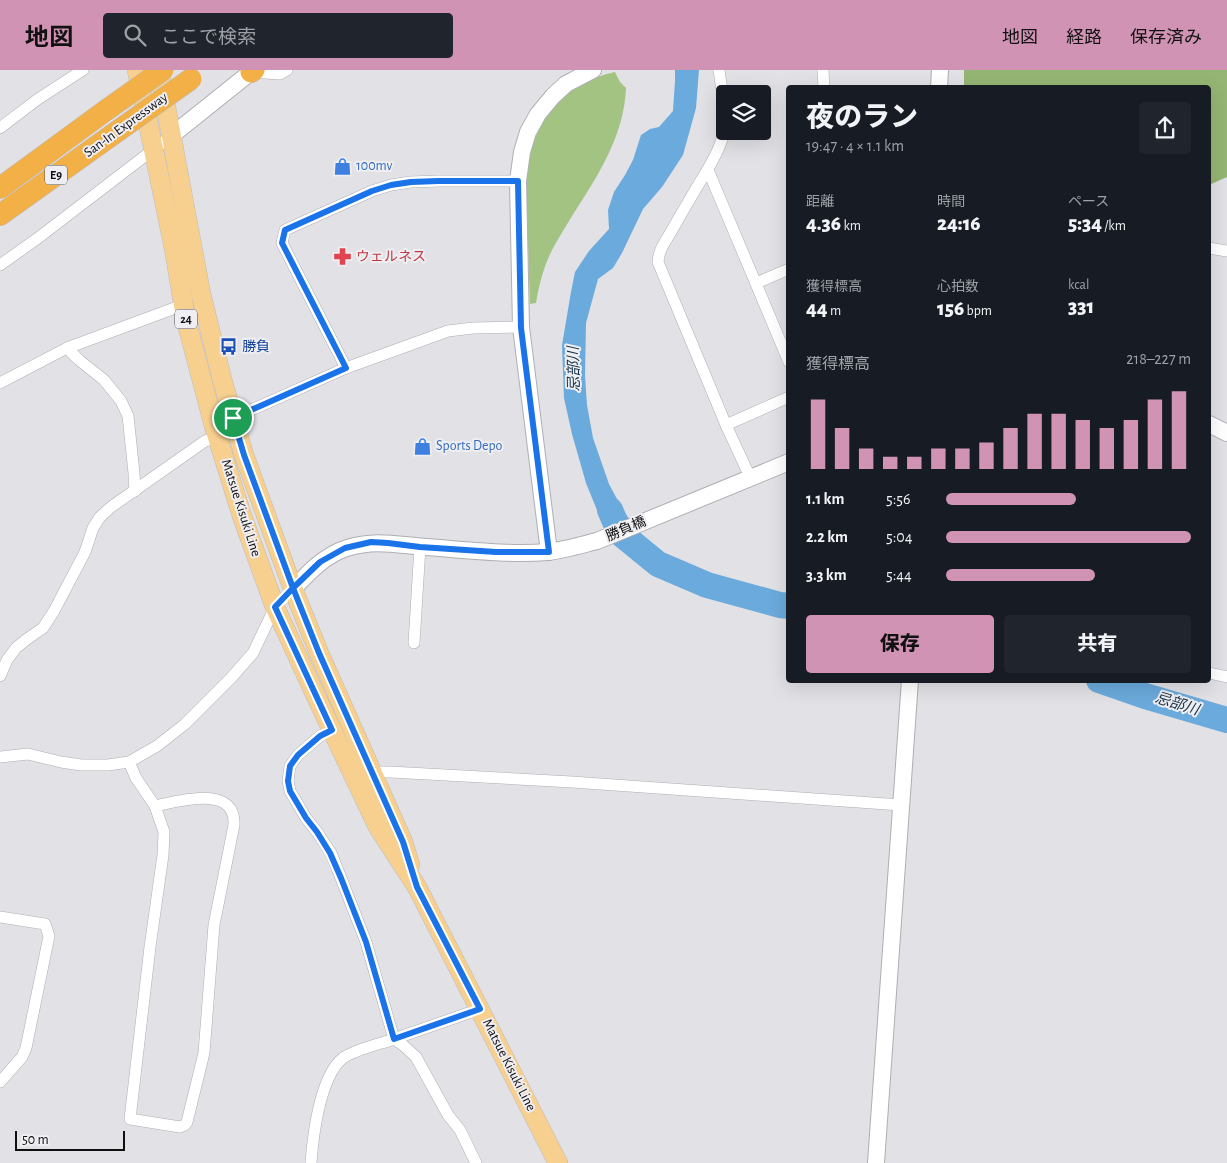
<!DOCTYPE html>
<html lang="ja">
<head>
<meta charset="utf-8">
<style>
  :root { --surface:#171b24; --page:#20242c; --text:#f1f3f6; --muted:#9ea1a6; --accent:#d193b3 }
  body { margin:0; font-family:"Alegreya Sans","Noto Sans JP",sans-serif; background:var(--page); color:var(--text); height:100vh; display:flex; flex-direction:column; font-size:19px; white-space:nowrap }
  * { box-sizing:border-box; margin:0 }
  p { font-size:16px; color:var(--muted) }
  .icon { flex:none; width:28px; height:28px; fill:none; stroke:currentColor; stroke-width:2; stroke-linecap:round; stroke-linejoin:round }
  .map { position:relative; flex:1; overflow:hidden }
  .drawer { position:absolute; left:786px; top:15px; width:425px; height:598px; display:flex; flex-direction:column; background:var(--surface); border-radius:5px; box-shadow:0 5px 20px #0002 }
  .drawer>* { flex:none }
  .fabs { position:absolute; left:716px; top:15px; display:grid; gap:10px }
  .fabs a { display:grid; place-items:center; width:55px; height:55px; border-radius:5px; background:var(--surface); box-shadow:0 5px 20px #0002; font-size:25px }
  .scale { position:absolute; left:15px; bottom:12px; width:110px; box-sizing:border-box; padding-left:5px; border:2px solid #0f0f10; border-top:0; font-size:14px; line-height:18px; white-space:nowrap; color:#0f0f10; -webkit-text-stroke:4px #eeeef3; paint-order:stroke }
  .pin { position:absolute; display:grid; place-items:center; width:42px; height:42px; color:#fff; margin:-21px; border:2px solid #fff; border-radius:50%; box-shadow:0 1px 5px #0007 }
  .round { display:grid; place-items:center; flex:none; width:52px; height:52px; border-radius:5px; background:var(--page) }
  .summary { display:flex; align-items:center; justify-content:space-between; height:85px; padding:0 20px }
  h1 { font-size:28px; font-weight:800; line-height:38px }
  .figures { display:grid; grid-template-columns:repeat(3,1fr); gap:8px; height:85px; padding:5px 20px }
  .figures div { display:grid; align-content:center }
  .figures b { font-size:21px; font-weight:800 }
  .figures small { font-size:14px; font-weight:400 }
  .figures p { font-size:14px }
  .chart { height:140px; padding:10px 20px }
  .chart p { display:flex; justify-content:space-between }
  .chart svg { width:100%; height:90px; margin-top:5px; stroke:var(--accent); stroke-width:6 }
  .action { display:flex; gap:10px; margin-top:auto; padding:10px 20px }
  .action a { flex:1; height:58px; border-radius:5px; background:var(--accent); color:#111; font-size:20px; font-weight:800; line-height:58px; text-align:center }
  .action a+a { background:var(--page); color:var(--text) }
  ul { padding:0 20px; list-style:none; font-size:16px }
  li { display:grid; grid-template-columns:80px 60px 1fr; align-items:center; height:38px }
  li i { height:12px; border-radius:6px; background:var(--accent) }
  header { display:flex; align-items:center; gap:30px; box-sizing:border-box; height:70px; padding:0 25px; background:var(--accent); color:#111 }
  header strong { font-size:24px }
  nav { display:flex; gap:28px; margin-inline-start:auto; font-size:18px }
  .search { width:350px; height:45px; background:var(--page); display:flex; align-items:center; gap:12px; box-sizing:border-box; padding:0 18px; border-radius:5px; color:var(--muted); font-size:19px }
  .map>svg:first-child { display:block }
  .green { fill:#a2c382 }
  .forest { fill:#94b573 }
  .water { fill:#6baadc }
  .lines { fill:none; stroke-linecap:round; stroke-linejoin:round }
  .river { stroke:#6baadc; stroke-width:26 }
  .street-casing { stroke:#afaeb3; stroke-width:12 }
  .secondary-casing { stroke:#afaeb3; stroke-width:18 }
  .primary-casing { stroke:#bcbcbc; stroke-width:20 }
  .highway-casing { stroke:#bcbcbc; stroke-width:22 }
  .street { stroke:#fff; stroke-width:11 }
  .secondary { stroke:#fff; stroke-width:16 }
  .primary { stroke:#f7d090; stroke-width:19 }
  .highway { stroke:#f2b046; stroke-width:21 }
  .highway-bridge-casing { stroke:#bcbcbc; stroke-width:22; stroke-linecap:butt }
  .highway-bridge { stroke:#f2b046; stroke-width:21 }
  .route-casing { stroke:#fff; stroke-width:10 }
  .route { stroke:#1a73e8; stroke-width:6 }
  .labels { text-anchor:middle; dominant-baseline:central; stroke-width:4; stroke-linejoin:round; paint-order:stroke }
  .shield { fill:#eeeef3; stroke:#525254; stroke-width:1 }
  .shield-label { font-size:12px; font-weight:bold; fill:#0f0f10 }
  .street-label { font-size:14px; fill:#0f0f10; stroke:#eeeef3 }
  .shop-label { font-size:14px; fill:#366cbe; stroke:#eeeef3; text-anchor:start }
  .health-label { font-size:14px; fill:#be3a42; stroke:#eeeef3; text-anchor:start }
  .transit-label { font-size:14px; fill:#164399; stroke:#eeeef3; text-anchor:start }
  .water-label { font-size:15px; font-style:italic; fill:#143045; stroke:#eeeef3 }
</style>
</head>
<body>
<header>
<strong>地図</strong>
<div class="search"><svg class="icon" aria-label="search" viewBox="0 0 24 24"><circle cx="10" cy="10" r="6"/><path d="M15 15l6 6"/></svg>ここで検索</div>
<nav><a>地図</a><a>経路</a><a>保存済み</a></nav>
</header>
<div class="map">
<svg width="1227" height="1093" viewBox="0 0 1227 1093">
  <rect width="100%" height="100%" fill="#e1e1e6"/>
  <path class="green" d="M615 2 620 12 626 18C624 67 597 107 572 146 565 158 557 170 551 182 543 199 539 215 536 233L530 234 526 108C531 54 561 14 615 2Z"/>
  <polygon class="forest" points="964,0 1227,0 1227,107 1209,115 1209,18 964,17"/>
  <polygon class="water" points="675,0 699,0 696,38 683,85 662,117 643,139 622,183 613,198 598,209 586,253 585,306 587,335 593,368 609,414 624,442 640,463 614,475 601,450 586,413 572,364 564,328 562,275 571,222 575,202 589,181 609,159 608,140 614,122 625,105 633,90 641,65 650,59 659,57 673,41 675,11"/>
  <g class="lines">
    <g class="river">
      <polyline points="610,440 620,463 658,494 707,515 780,535 789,536"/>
      <polyline points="1099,610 1145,626 1227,650"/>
    </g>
    <defs>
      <g id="street">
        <path d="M719 0C722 20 727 49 722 69 717 86 706 102 697 117 685 137 674 157 662 177L659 185 658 192 726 355 750 407"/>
        <polyline points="823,0 824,18"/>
        <polyline points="251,2 280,4 287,0"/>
        <polyline points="0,58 38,29 83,0"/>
        <polyline points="708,100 789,292"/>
        <polyline points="1209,178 1227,181"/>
        <polyline points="0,195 38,168 171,66"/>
        <polyline points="756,213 789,199"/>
        <polyline points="67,278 79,290 104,310 121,331 128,346 134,403 135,421"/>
        <polyline points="346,298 282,173 285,160 372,121 391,115 411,112 438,111 518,111"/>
        <polyline points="0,313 67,278 183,235"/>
        <polyline points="233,348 346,298 448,261 473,258 521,257"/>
        <polyline points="726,355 789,327"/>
        <polyline points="414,573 420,477"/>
        <polyline points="1209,603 1227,607"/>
        <polyline points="0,606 7,590 16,578 27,569 43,558 54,541 85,482 93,458 100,447 111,437 205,371 217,367"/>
        <polyline points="332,660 320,666 298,685 290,696 288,711 290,721 306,748 317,762 331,783 341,808 366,872 394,969 480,939"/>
        <polyline points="0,687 28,684 61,692 81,695 108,695 129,692 157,676 185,654 231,608 253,583 275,537 293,519"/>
        <path d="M129 692 136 708 155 736 164 762 163 785 150 877 130 1049 180 1057 185 1055 187 1052 204 983 214 855 234 755C236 714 179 731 155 736"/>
        <polyline points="372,702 390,702 572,712 901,735"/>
        <polyline points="0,847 45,854 49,866 26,978 22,987 0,1012"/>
        <path d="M311 1093C313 1065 320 1006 343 988 354 980 380 974 394 969L403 975 416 987 448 1045 460 1060 476 1093"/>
      </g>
      <g id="secondary">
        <polyline points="939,18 940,0"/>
        <polyline points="171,66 251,2"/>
        <polyline points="1209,354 1227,363"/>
        <polyline points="549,482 521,257 518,111 522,82 528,62 538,44 553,26 566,14 593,0"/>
        <path d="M293 519C309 502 325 485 347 478 375 469 398 475 426 477 467 480 508 485 548 482 564 480 581 475 597 471L789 392"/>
        <polyline points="876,1093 910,610"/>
      </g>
      <g id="primary">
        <polyline points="137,0 174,178 186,250 214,356 242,446 275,537 321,637 378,757 417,817 558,1093"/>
        <polyline points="159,0 201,224 222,309 244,385 293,519 319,583 403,772 410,795"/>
      </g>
      <g id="highway">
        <polyline points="251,2 254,0"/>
        <polyline points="0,118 105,41"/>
        <polyline points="0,145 112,65"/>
      </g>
    </defs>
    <use href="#street" class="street-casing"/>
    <use href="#secondary" class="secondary-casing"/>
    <use href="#primary" class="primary-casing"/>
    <use href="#highway" class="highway-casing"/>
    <use href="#street" class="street"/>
    <use href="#secondary" class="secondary"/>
    <use href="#primary" class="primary"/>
    <use href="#highway" class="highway"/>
    <defs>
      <g id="highway-bridge">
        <polyline points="105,41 163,0"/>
        <polyline points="112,65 191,9"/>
      </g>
    </defs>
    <use href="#highway-bridge" class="highway-bridge-casing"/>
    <use href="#highway-bridge" class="highway-bridge"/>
  </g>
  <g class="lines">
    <defs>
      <polyline id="route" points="233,348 244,385 293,518 275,537 332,660 320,666 298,685 290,696 288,711 290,721 306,748 317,762 330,783 341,808 366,872 394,969 480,939 417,817 403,772 319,583 293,518 320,492 345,478 371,472 388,473 420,477 496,482 549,482 521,258 518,111 438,111 411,112 391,115 372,121 285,160 282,173 346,298 233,348"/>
    </defs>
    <use href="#route" class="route-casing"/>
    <use href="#route" class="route"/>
  </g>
  <defs>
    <symbol id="shop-bare" viewBox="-9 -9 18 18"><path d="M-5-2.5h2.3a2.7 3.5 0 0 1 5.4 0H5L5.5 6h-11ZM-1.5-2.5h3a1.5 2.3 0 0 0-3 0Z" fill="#3f7fe0" stroke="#eeeef3" stroke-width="2.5" paint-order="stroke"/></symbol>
    <symbol id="pharmacy-bare" viewBox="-9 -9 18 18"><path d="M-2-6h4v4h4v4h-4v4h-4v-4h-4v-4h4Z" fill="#e0444e" stroke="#eeeef3" stroke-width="2.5" paint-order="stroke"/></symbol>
    <symbol id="bus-bare" viewBox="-9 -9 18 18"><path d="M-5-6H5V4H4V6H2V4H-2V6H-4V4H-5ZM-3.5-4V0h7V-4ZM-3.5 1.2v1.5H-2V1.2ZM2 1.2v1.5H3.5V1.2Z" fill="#1a4fb4" stroke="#eeeef3" stroke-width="2.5" paint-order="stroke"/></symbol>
  </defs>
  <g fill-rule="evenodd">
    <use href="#shop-bare" x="330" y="84" width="25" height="25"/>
    <use href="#pharmacy-bare" x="330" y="174" width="25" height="25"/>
    <use href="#bus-bare" x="216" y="264" width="25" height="25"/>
    <use href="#shop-bare" x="410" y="364" width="25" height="25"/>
  </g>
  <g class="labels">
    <g class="shield">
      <rect x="45" y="95.5" width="22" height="19" rx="4"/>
      <rect x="175" y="239.5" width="22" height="19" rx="4"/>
    </g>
    <g class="shield-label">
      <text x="56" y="105">E9</text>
      <text x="186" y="249">24</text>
    </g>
    <g class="street-label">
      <text transform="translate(126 55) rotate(-36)">San-In Expressway</text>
      <text transform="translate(241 438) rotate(72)">Matsue Kisuki Line</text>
      <text transform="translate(626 459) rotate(-23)">勝負橋</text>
      <text transform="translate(509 995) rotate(63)">Matsue Kisuki Line</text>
    </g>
    <g class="shop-label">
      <text x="356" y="96">100mv</text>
      <text x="436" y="376">Sports Depo</text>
    </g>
    <g class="health-label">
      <text x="356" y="187">ウェルネス</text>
    </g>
    <g class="transit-label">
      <text x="242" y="277">勝負</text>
    </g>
    <g class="water-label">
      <text transform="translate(574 299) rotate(-91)">忌部川</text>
      <text transform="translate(1177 634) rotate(17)">忌部川</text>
    </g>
  </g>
</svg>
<div class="fabs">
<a><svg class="icon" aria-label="layers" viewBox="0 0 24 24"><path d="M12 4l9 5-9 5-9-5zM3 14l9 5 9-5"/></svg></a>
</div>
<div class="scale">50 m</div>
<div class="pin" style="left:233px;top:348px;background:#1e9e55"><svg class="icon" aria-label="arrive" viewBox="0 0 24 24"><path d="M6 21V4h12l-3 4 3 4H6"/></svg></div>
<section class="drawer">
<div class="summary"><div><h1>夜のラン</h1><p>19:47 · 4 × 1.1 km</p></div><a class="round"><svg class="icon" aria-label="share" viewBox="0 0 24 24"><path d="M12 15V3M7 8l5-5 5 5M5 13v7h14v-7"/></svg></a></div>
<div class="figures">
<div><p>距離</p><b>4.36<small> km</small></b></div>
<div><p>時間</p><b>24:16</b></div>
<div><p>ペース</p><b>5:34<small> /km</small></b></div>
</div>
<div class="figures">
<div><p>獲得標高</p><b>44<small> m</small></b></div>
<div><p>心拍数</p><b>156<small> bpm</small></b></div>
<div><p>kcal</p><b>331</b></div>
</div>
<div class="chart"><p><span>獲得標高</span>218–227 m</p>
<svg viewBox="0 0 160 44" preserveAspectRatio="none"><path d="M5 44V10M15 44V24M25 44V34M35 44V38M45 44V38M55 44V34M65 44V34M75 44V31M85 44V24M95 44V17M105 44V17M115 44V20M125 44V24M135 44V20M145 44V10M155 44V6"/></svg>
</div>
<ul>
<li><b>1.1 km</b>5:56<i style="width:53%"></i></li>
<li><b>2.2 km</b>5:04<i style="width:100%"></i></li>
<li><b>3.3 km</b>5:44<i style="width:61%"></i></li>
</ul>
<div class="action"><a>保存</a><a>共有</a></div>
</section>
</div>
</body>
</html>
